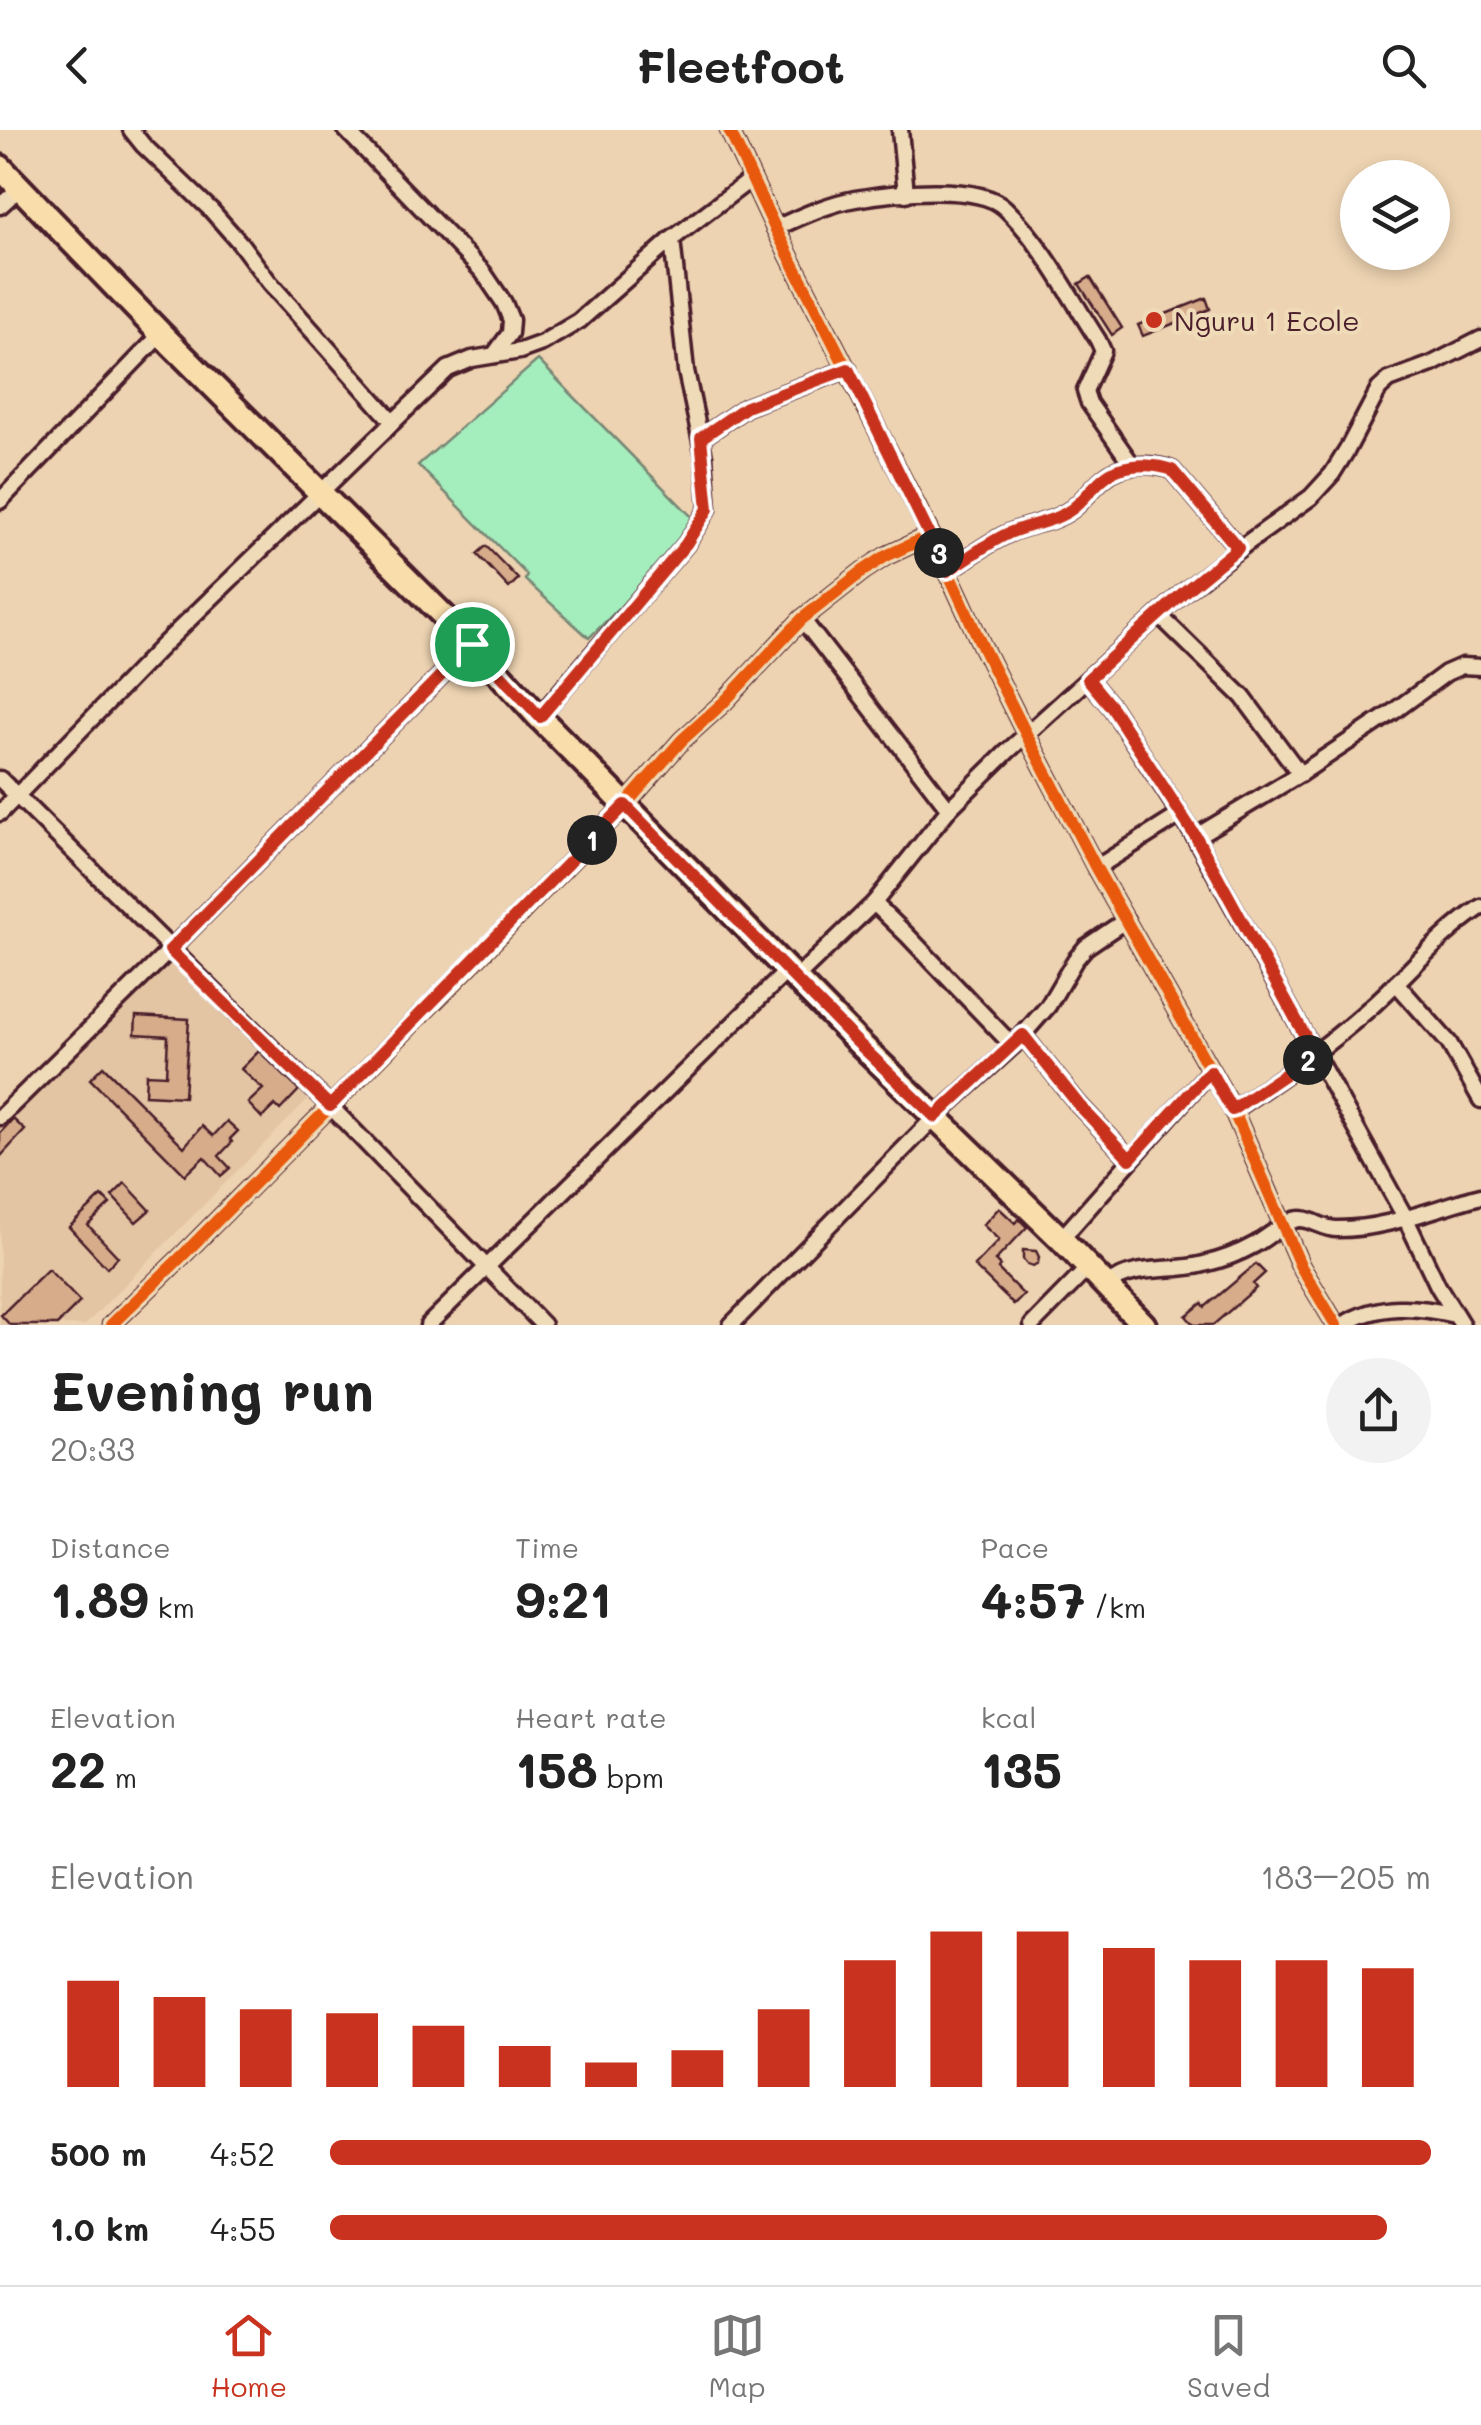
<!DOCTYPE html>
<html lang="en">
<head>
<meta charset="utf-8">
<style>
  :root { --surface:#fff; --page:#f2f2f2; --text:#222; --muted:#767676; --line:#e0e0e0; --accent:#c8321e }
  body { margin:0; font-family:Mali,sans-serif; background:var(--page); color:var(--text); height:100vh; display:flex; flex-direction:column; font-size:38px; white-space:nowrap }
  * { box-sizing:border-box; margin:0 }
  p { font-size:32px; color:var(--muted) }
  .icon { flex:none; width:55px; height:55px; fill:none; stroke:currentColor; stroke-width:2; stroke-linecap:round; stroke-linejoin:round }
  .map { position:relative; height:1195px; overflow:hidden }
  .details { display:flex; flex-direction:column; background:var(--surface); flex:1 }
  .details>* { flex:none }
  .buttons { position:absolute; left:1340px; top:30px; display:grid; gap:20px }
  .buttons a { display:grid; place-items:center; width:110px; height:110px; border-radius:50%; background:var(--surface); box-shadow:0 5px 15px #0003; font-size:50px }
  .pin { position:absolute; display:grid; place-items:center; width:85px; height:85px; color:#fff; margin:-42px; border:5px solid #fff; border-radius:50%; box-shadow:0 2px 10px #0007 }
  .km { position:absolute; width:50px; height:50px; margin:-25px; border-radius:50%; background:#222; color:#fff; font-size:28px; line-height:50px; text-align:center }
  .round { display:grid; place-items:center; flex:none; width:105px; height:105px; border-radius:52px; background:var(--page) }
  .overview { display:flex; align-items:center; justify-content:space-between; height:170px; padding:0 50px }
  h1 { font-size:55px; font-weight:700; line-height:75px }
  .metrics { display:grid; grid-template-columns:repeat(3,1fr); gap:15px; height:170px; padding:10px 50px }
  .metrics div { display:grid; align-content:center }
  .metrics b { font-size:50px; font-weight:700 }
  .metrics small { font-size:28px; font-weight:400 }
  .metrics p { font-size:28px }
  .chart { height:280px; padding:20px 50px }
  .chart p { display:flex; justify-content:space-between }
  .chart svg { width:100%; height:180px; margin-top:10px; stroke:var(--accent); stroke-width:6 }
  ul { padding:0 50px; list-style:none; font-size:32px }
  li { display:grid; grid-template-columns:160px 120px 1fr; align-items:center; height:75px }
  li i { height:25px; border-radius:12px; background:var(--accent) }
  header { display:flex; justify-content:space-between; align-items:center; height:130px; padding:0 50px; background:var(--surface); font-size:45px; font-weight:700 }
  .tabs { display:flex; justify-content:space-around; align-items:center; height:140px; border-top:2px solid var(--line); background:var(--surface); font-size:28px; color:var(--muted) }
  .tabs a { display:grid; justify-items:center; gap:5px }
  .tabs .active { color:var(--accent) }
  .map>svg:first-child { display:block }
  .built { fill:#e3c4a3 }
  .green { fill:#a4edbc; stroke:#778674; stroke-width:2.5 }
  .building { fill:#d6ac8a; stroke:#4a1f2b; stroke-width:2.5 }
  .lines { fill:none; stroke-linecap:round; stroke-linejoin:round }
  .street-casing { stroke:#4a1f2b; stroke-width:21 }
  .primary-casing { stroke:#4a1f2b; stroke-width:30 }
  .street { stroke:#f0dbb9; stroke-width:14 }
  .primary { stroke:#f9deab; stroke-width:22 }
  .cycleway-casing { stroke:#f0dbb9; stroke-width:19 }
  .cycleway { stroke:#e8590c; stroke-width:12 }
  .route-casing { stroke:#fff; stroke-width:20 }
  .route { stroke:#c8321e; stroke-width:12 }
  .poi-dot { fill:#c8321e; stroke:#f0dbb9; stroke-width:4 }
  .labels { text-anchor:middle; dominant-baseline:central; stroke-width:8; stroke-linejoin:round; paint-order:stroke }
  .poi-label { font-size:28px; fill:#4a1f2b; stroke:#f0dbb9; text-anchor:start }
</style>
</head>
<body>
<header><svg class="icon" aria-label="back" viewBox="0 0 24 24"><path d="M15 5l-7 7 7 7"/></svg>Fleetfoot<svg class="icon" aria-label="search" viewBox="0 0 24 24"><circle cx="10" cy="10" r="6"/><path d="M15 15l6 6"/></svg></header>
<div class="map">
<svg width="1481" height="1195" viewBox="0 0 1481 1195">
  <rect width="100%" height="100%" fill="#edd3b1"/>
  <filter id="ink" filterUnits="userSpaceOnUse"><feTurbulence type="fractalNoise" baseFrequency=".01" numOctaves="2"/><feDisplacementMap in="SourceGraphic" scale="20" xChannelSelector="R" yChannelSelector="G"/><feConvolveMatrix kernelMatrix="1 2 1 2 8 2 1 2 1" color-interpolation-filters="sRGB"/></filter>
  <g filter="url(#ink)">
    <polygon class="built" points="170,822 313,964 85,1195 0,1195 0,992"/>
    <polygon class="green" points="538,230 695,390 680,418 589,508 525,450 527,445 418,335"/>
    <g class="building">
      <polygon points="1090,147 1122,198 1112,205 1079,154"/>
      <polygon points="1206,168 1210,179 1143,206 1138,195"/>
      <polygon points="486,416 518,449 509,458 477,424"/>
      <polygon points="136,886 189,889 184,967 145,965 146,944 166,945 168,906 135,904"/>
      <polygon points="259,921 299,960 280,980 275,975 262,988 248,973 263,959 241,939"/>
      <polygon points="103,936 184,1017 202,996 213,1006 227,991 238,1001 230,1009 232,1012 219,1026 230,1038 221,1046 204,1027 185,1045 90,949"/>
      <polygon points="13,989 25,1000 0,1027 0,1003"/>
      <polygon points="125,1053 150,1080 136,1092 112,1066"/>
      <polygon points="102,1066 110,1074 88,1095 118,1127 107,1138 69,1097"/>
      <polygon points="999,1078 1015,1093 1019,1089 1027,1097 995,1131 1000,1136 998,1139 1024,1165 1014,1175 974,1136 999,1110 983,1095"/>
      <polygon points="1023,1120 1036,1121 1039,1127 1038,1133 1033,1136 1027,1134 1023,1129"/>
      <polygon points="1256,1134 1265,1143 1253,1154 1256,1158 1213,1195 1194,1195 1186,1186 1202,1173 1205,1177"/>
      <polygon points="48,1139 80,1172 57,1195 10,1195 1,1185"/>
    </g>
    <g class="lines">
      <defs>
        <g id="street">
          <polyline points="131,0 143,15 211,80 240,113 269,152 393,292"/>
          <polyline points="346,0 483,142 504,173 511,190 510,203 494,225"/>
          <polyline points="729,0 775,98 931,405 982,516 1026,604 1096,738 1233,980 1301,1137 1336,1195"/>
          <polyline points="900,0 906,64"/>
          <polyline points="0,76 21,57"/>
          <path d="M775 98C801 87 827 74 855 69 890 63 978 52 1005 78 1042 113 1070 167 1098 210L1103 221 1085 261 1089 273 1133 336"/>
          <polyline points="701,308 746,277 848,239"/>
          <polyline points="0,371 161,204"/>
          <path d="M947 441C967 429 986 414 1007 404 1028 394 1053 393 1072 379 1088 367 1099 346 1119 339 1136 333 1156 334 1172 340L1239 419"/>
          <polyline points="1159,485 1243,567 1300,644"/>
          <polyline points="802,489 949,679"/>
          <polyline points="1088,549 1112,578 1195,707 1405,1087 1438,1156 1462,1195"/>
          <polyline points="539,587 686,414 708,379 704,326 686,241 672,109 751,49"/>
          <polyline points="0,649 330,976 543,1195"/>
          <polyline points="0,683 165,513 448,239 472,229 520,221 542,213 579,191 672,109"/>
          <polyline points="1195,707 1300,644 1393,582 1446,543 1462,536 1481,537"/>
          <polyline points="1096,738 1180,685"/>
          <polyline points="874,773 907,805 1013,916"/>
          <polyline points="796,848 874,773 949,679 1008,621 1184,462 1239,419 1311,367 1332,344 1347,320 1379,259 1389,250 1432,234 1481,209"/>
          <polyline points="1396,853 1449,913 1481,970"/>
          <polyline points="1023,905 1079,975 1130,1029"/>
          <path d="M1233 980C1281 948 1328 916 1371 877 1408 844 1439 805 1481 777"/>
          <polyline points="0,987 170,820 472,514"/>
          <polyline points="1061,1109 1210,941"/>
          <path d="M1107 1155C1136 1133 1170 1143 1204 1134 1221 1130 1238 1124 1254 1115 1267 1108 1279 1096 1294 1090 1309 1085 1322 1100 1338 1099 1387 1099 1434 1078 1481 1066"/>
          <polyline points="111,1195 182,1126 478,827 625,675 682,610 724,572 802,489 863,441 886,426 931,405"/>
          <polyline points="428,1195 788,840"/>
          <polyline points="731,1195 935,987 1013,916 1048,876 1075,830 1086,817 1126,790"/>
          <polyline points="1032,1195 1088,1138"/>
          <path d="M1343 1195C1378 1172 1417 1176 1455 1185"/>
        </g>
        <polyline id="primary" points="0,37 161,204 472,514 539,587 857,911 1061,1109 1144,1195"/>
      </defs>
      <use href="#street" class="street-casing"/>
      <use href="#primary" class="primary-casing"/>
      <use href="#street" class="street"/>
      <use href="#primary" class="primary"/>
      <defs>
        <g id="cycleway">
          <polyline points="729,0 775,98 931,405 982,516 1026,604 1096,738 1233,980 1301,1137 1336,1195"/>
          <polyline points="111,1195 182,1126 478,827 625,675 682,610 724,572 802,489 863,441 886,426 931,405"/>
        </g>
      </defs>
      <use href="#cycleway" class="cycleway-casing"/>
      <use href="#cycleway" class="cycleway"/>
    </g>
  </g>
  <g class="lines" filter="url(#ink)">
    <defs>
      <path id="route" d="M848 239 947 441C967 429 986 414 1007 404 1028 394 1053 393 1072 379 1088 367 1099 346 1119 339 1136 334 1156 334 1172 340L1238 418 1184 462 1088 549 1112 578 1196 707 1315 924 1232 980 1210 941 1130 1029 1079 975 1023 905 935 987 857 912 625 675 330 976 170 820 472 514 540 587 686 414 708 379 701 308 746 277Z"/>
    </defs>
    <use href="#route" class="route-casing"/>
    <use href="#route" class="route"/>
  </g>
  <circle class="poi-dot" cx="1154" cy="190" r="10"/>
  <g class="labels">
    <g class="poi-label">
      <text x="1174" y="190">Nguru 1 Ecole</text>
    </g>
  </g>
</svg>
<div class="buttons">
<a><svg class="icon" aria-label="layers" viewBox="0 0 24 24"><path d="M12 4l9 5-9 5-9-5zM3 14l9 5 9-5"/></svg></a>
</div>
<div class="pin" style="left:472px;top:514px;background:#1e9e55"><svg class="icon" aria-label="arrive" viewBox="0 0 24 24"><path d="M6 21V4h12l-3 4 3 4H6"/></svg></div>
<b class="km" style="left:592px;top:710px">1</b>
<b class="km" style="left:1308px;top:930px">2</b>
<b class="km" style="left:939px;top:423px">3</b>
</div>
<section class="details">
<div class="overview"><div><h1>Evening run</h1><p>20:33</p></div><a class="round"><svg class="icon" aria-label="share" viewBox="0 0 24 24"><path d="M12 15V3M7 8l5-5 5 5M5 13v7h14v-7"/></svg></a></div>
<div class="metrics">
<div><p>Distance</p><b>1.89<small> km</small></b></div>
<div><p>Time</p><b>9:21</b></div>
<div><p>Pace</p><b>4:57<small> /km</small></b></div>
</div>
<div class="metrics">
<div><p>Elevation</p><b>22<small> m</small></b></div>
<div><p>Heart rate</p><b>158<small> bpm</small></b></div>
<div><p>kcal</p><b>135</b></div>
</div>
<div class="chart"><p><span>Elevation</span>183–205 m</p>
<svg viewBox="0 0 160 44" preserveAspectRatio="none"><path d="M5 44V18M15 44V22M25 44V25M35 44V26M45 44V29M55 44V34M65 44V38M75 44V35M85 44V25M95 44V13M105 44V6M115 44V6M125 44V10M135 44V13M145 44V13M155 44V15"/></svg>
</div>
<ul>
<li><b>500 m</b>4:52<i style="width:100%"></i></li>
<li><b>1.0 km</b>4:55<i style="width:96%"></i></li>
</ul>
</section>
<nav class="tabs">
<a class="active"><svg class="icon" aria-label="home" viewBox="0 0 24 24"><path d="M3 11l9-7 9 7M6 9v11h12V9"/></svg>Home</a>
<a><svg class="icon" aria-label="map" viewBox="0 0 24 24"><path d="M3 6l6-2 6 2 6-2v14l-6 2-6-2-6 2zM9 4v14M15 6v14"/></svg>Map</a>
<a><svg class="icon" aria-label="saved" viewBox="0 0 24 24"><path d="M7 4h10v16l-5-4-5 4z"/></svg>Saved</a>
</nav>
</body>
</html>
